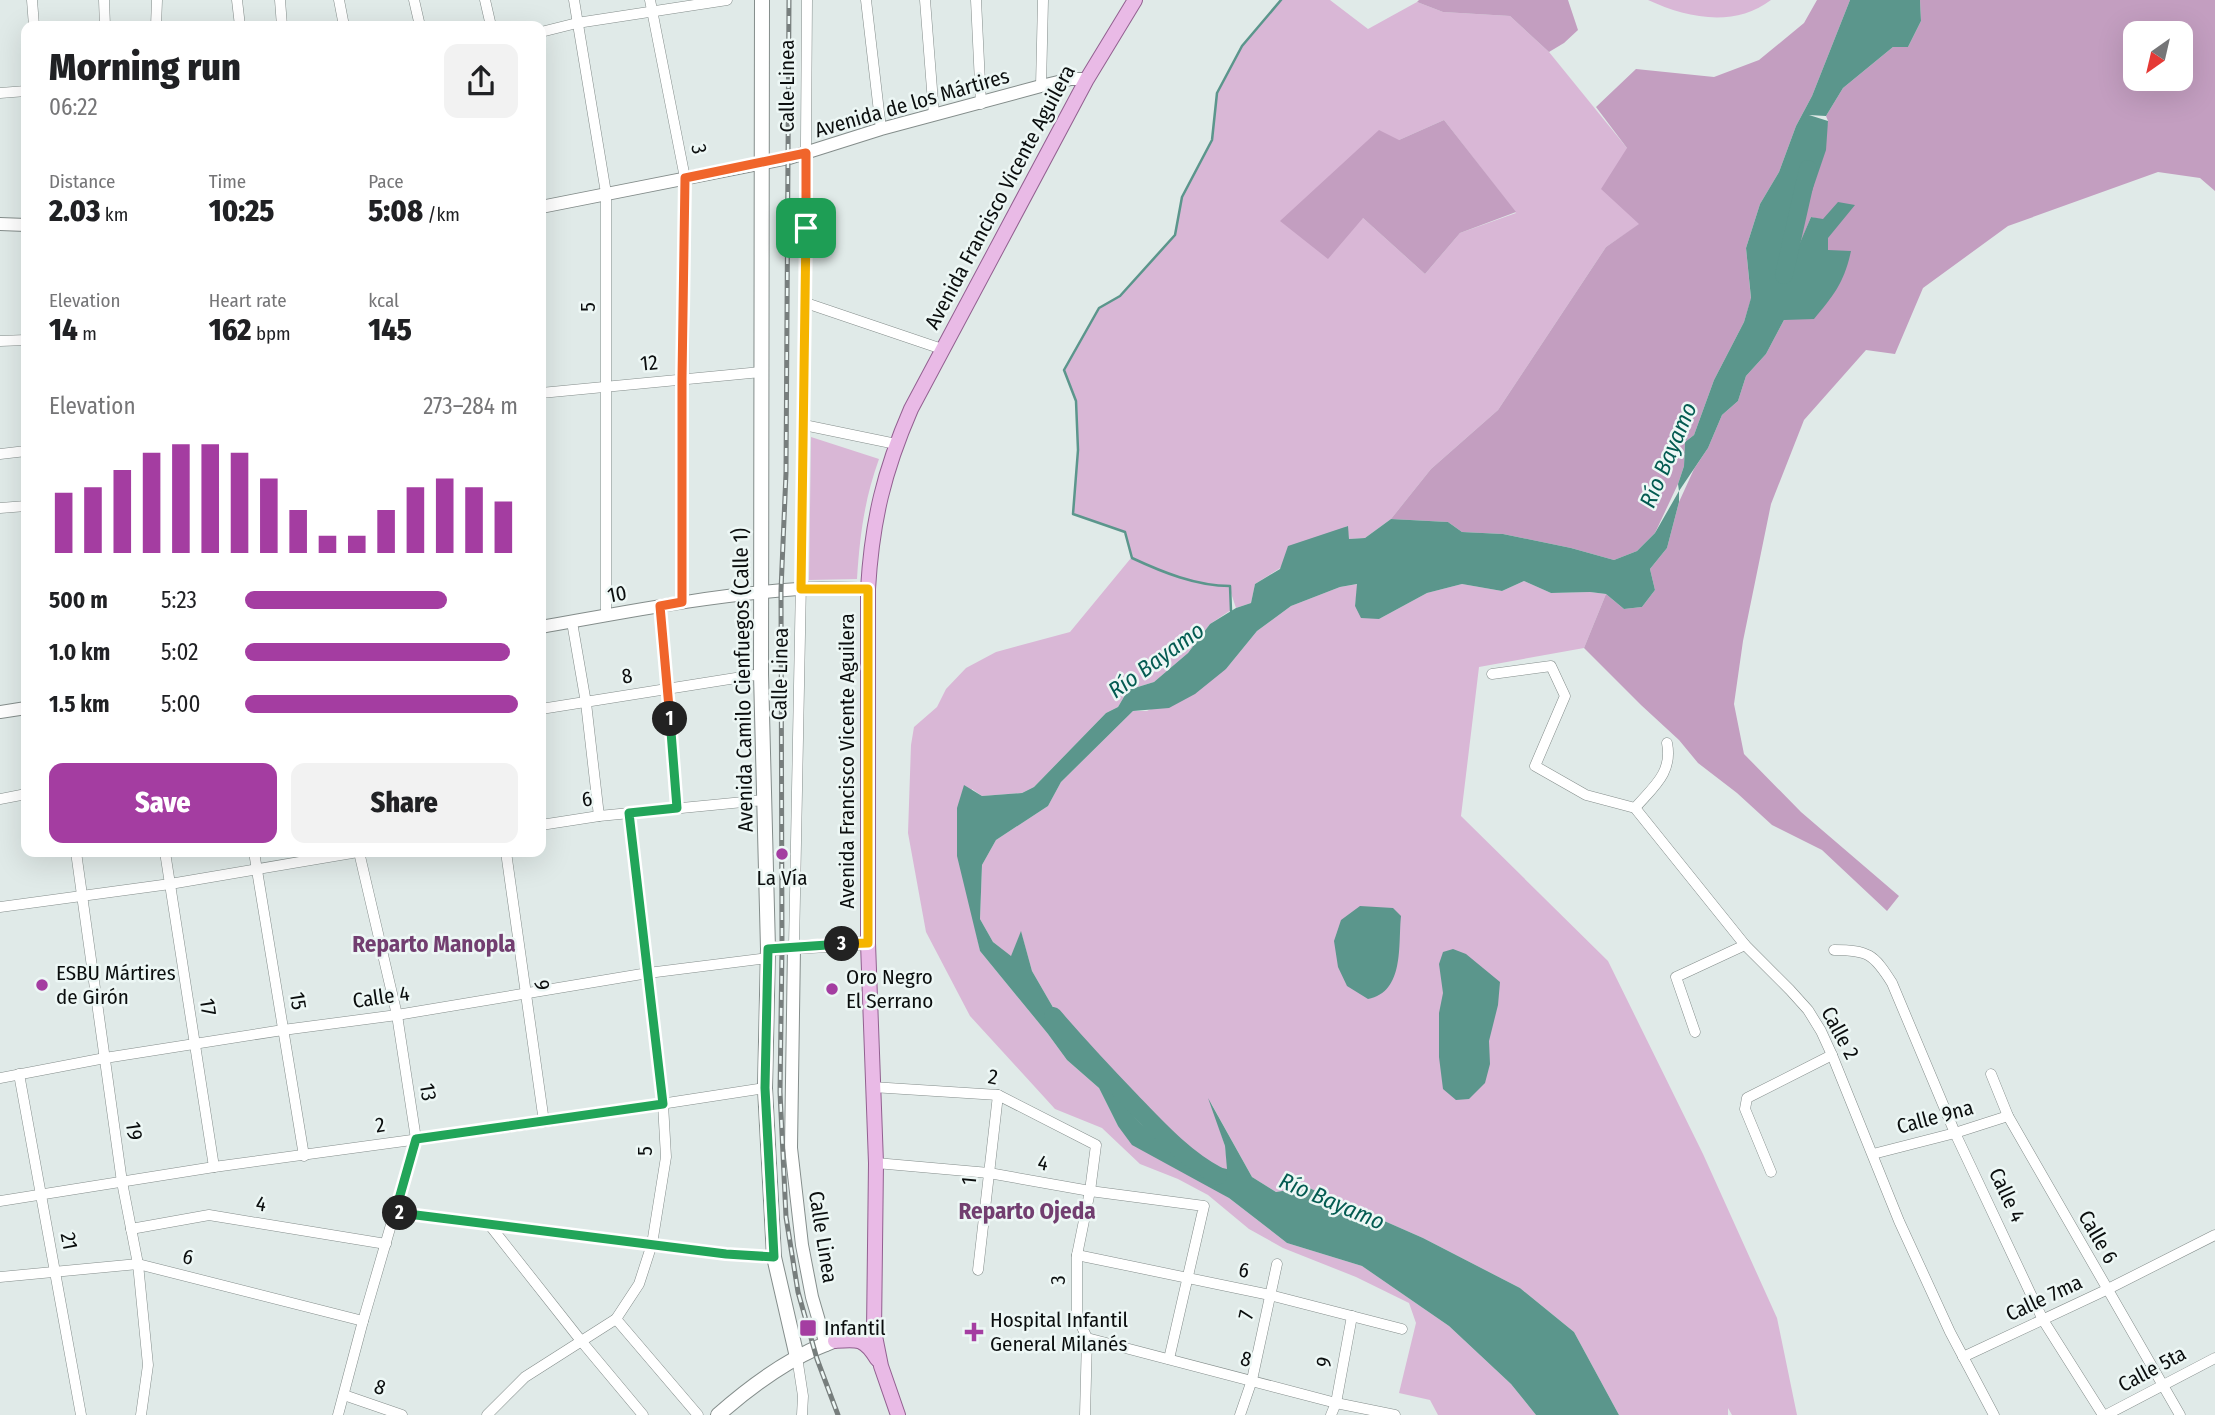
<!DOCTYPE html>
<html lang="en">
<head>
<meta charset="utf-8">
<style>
  :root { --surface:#fff; --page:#f2f2f2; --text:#202124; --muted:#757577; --accent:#a43da1 }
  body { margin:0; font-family:"Fira Sans Condensed",sans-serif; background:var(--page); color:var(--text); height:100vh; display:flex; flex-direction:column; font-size:26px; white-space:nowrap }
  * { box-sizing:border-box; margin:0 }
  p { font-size:23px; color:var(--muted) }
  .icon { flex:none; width:38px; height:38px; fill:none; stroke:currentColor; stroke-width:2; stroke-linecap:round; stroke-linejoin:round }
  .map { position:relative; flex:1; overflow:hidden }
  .details { position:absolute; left:21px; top:21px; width:525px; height:836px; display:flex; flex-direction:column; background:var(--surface); border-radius:14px; box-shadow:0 7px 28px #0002 }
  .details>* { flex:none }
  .needle { width:46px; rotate:214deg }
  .tools { position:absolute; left:2123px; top:21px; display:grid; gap:14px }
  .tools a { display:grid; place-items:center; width:70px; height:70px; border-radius:14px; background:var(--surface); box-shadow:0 7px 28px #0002; font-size:35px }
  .pin { position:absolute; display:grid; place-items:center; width:60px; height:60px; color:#fff; margin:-30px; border-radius:14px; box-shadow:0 4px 10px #0006 }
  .km { position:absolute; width:35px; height:35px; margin:-18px; border-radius:50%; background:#222; color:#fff; font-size:19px; line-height:35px; text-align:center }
  .round { display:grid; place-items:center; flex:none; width:74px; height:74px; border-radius:14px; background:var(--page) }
  .headline { display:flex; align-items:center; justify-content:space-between; height:119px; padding:0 28px }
  h1 { font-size:38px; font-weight:800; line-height:52px }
  .stats { display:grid; grid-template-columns:repeat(3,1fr); gap:10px; height:119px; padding:7px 28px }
  .stats div { display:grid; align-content:center }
  .stats b { font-size:30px; font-weight:800 }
  .stats small { font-size:19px; font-weight:400 }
  .stats p { font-size:19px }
  .chart { height:196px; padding:14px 28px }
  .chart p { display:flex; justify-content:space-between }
  .chart svg { width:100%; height:126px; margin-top:7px; stroke:var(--accent); stroke-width:6 }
  .action { display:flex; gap:14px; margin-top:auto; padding:14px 28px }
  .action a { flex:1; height:80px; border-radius:14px; background:var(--accent); color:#fff; font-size:28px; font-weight:800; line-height:80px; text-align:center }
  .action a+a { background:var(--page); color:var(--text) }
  ul { padding:0 28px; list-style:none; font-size:23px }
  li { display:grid; grid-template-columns:112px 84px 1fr; align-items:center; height:52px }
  li i { height:18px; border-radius:9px; background:var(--accent) }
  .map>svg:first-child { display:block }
  .green { fill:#d9b7d6; fill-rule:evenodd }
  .forest { fill:#c39ec0; fill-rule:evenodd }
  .water { fill:#5b968c }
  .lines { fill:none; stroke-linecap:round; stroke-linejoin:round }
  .stream { stroke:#5b968c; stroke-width:2.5 }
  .river { stroke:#5b968c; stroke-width:18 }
  .minor-casing { stroke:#848d8b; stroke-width:11 }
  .tertiary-casing { stroke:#848d8b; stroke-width:14 }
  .secondary-casing { stroke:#848d8b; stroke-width:16 }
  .primary-casing { stroke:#926090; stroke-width:16 }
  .minor { stroke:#fff; stroke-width:10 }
  .tertiary { stroke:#fff; stroke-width:12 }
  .secondary { stroke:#fff; stroke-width:14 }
  .primary { stroke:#e9bae6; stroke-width:14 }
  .rail-casing { stroke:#777e7d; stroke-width:5 }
  .rail { stroke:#edf7f5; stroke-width:2.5; stroke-dasharray:8; stroke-linecap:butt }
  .split-1-casing { stroke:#fff; stroke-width:14 }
  .split-2-casing { stroke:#fff; stroke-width:14 }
  .split-3-casing { stroke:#fff; stroke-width:14 }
  .split-4-casing { stroke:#fff; stroke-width:14 }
  .split-1 { stroke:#f0652b; stroke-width:9 }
  .split-2 { stroke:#22a559; stroke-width:9 }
  .split-3 { stroke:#22a559; stroke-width:9 }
  .split-4 { stroke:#f5b400; stroke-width:9 }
  .poi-dot { fill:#a43da1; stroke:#edf7f5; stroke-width:2.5 }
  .labels { text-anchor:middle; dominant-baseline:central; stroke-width:5; stroke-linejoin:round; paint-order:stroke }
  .street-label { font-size:21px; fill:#0b0e0e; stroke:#edf7f5 }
  .poi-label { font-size:21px; fill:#0b0e0e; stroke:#edf7f5; text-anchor:start }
  .water-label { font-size:23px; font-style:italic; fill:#035b51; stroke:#edf7f5 }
  .neighbourhood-label { font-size:23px; font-weight:bold; fill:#723e70; stroke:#edf7f5 }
</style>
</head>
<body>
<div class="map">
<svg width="2215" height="1415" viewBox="0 0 2215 1415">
  <rect width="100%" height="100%" fill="#e0eae8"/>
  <g class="green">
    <path d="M1281 0H1330L1368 29 1417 2 1443 12 1510 16 1549 52 1627 148 1640 224 1606 247 1498 410 1431 469 1391 519 1365 538 1349 539 1347 526 1255 584 1251 603 1236 608 1230 590 1231 610 1210 624 1188 653 1154 682 1128 690 1118 707 1106 713 1034 787 1022 793 982 796 972 789 970 903 980 951 1048 1034 1067 1060 1099 1088 1118 1126 1229 1198 1287 1243 1362 1266 1449 1326 1511 1384 1536 1415H1438L1430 1400 1399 1393 1416 1323 1409 1303 1356 1277 1283 1248 1249 1229 1208 1195 1178 1179 1140 1164 1102 1128 1055 1109 970 1016 926 932 908 833 911 745 914 727 937 707 946 689 966 668 996 652 1070 632 1131 558 1125 532 1073 514 1078 450 1076 401 1064 370 1099 308 1120 296 1175 235 1182 197 1212 140 1217 93 1242 46ZM1444 120 1516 213 1460 233 1425 274 1363 218 1399 140Z"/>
    <path d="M1648 0H1771C1734 28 1687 18 1648 0Z"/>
    <path d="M811 437 879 459C864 501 860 535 857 579L809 580Z"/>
    <polygon points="1524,581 1551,593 1590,592 1606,594 1584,648 1479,667 1461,816 1608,961 1703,1154 1777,1318 1797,1415 1732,1415 1728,1408 1728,1415 1619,1415 1574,1332 1520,1288 1423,1238 1307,1187 1276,1192 1252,1177 1211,1103 1225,1146 1228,1170 1187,1160 1141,1124 1084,1061 1032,971 1021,932 1011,957 993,942 980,919 982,865 996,840 1048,806 1061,782 1133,711 1147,711 1226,669 1257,631 1291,606 1340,587 1358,584 1355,606 1379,619 1427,593 1462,584 1502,591"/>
  </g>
  <g class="forest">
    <polygon points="1419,0 1568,0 1578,30 1564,43 1549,52 1510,16 1443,12 1417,2"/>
    <polygon points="1817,0 1850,0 1812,96 1796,126 1779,172 1760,204 1746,248 1751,299 1744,322 1714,380 1694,435 1685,442 1684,466 1678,484 1655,533 1637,551 1614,560 1571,548 1503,534 1462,532 1448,522 1391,519 1431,469 1498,410 1606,247 1639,224 1601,189 1627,148 1596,107 1636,69 1714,77 1759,60 1804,23"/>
    <path d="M1920 0H2215V191L2200 178 2158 172 2008 226 1923 288 1895 354 1866 350 1804 420 1771 504 1743 641 1734 704 1744 754 1801 812 1899 896 1887 911 1822 850 1772 825 1737 793 1698 763 1679 740 1641 705 1584 648 1606 594 1624 609 1642 607 1655 590 1650 569 1667 548 1679 502 1694 469 1708 448 1722 415 1738 401 1746 376 1766 354 1784 320 1828 250 1823 220 1811 217 1796 253 1789 254 1802 191 1811 194 1828 121 1826 116 1843 88 1893 47H1908L1921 21ZM2135 33H2180V79H2135Z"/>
    <polygon points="1444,120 1516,212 1460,233 1425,274 1363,218 1328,259 1280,221 1379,130 1399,140"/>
  </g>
  <g class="water">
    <path d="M1850 0H1920L1921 21 1908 47H1893L1843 88 1826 116 1809 115 1828 121 1826 150 1811 194 1802 192 1789 253 1796 252 1811 217 1823 219 1838 202 1855 205 1828 238V250L1851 251C1844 283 1834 295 1814 319L1784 320 1766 354 1746 376 1738 401 1722 415 1708 448 1679 491V502L1667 548 1650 569 1655 590 1642 607 1624 609 1606 594 1590 592 1551 593 1524 581 1502 591 1462 584 1427 593 1379 619 1361 618 1355 606 1357 584 1340 587 1291 606 1257 631 1226 669 1195 694 1169 708 1133 711 1061 782 1048 806 996 840 982 865 980 919 993 942 1011 956 1021 931 1032 971 1084 1061 1141 1124 1187 1160 1227 1169 1225 1146 1208 1098 1252 1177 1276 1192 1307 1187 1423 1238 1520 1288 1574 1332 1619 1415H1536L1511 1384 1449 1326 1362 1266 1287 1243 1229 1198 1132 1145 1118 1126 1099 1088 1067 1060 1048 1034 980 951 957 856V808L964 785 982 796 1022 793 1034 787 1106 713 1118 707 1128 690 1154 682 1188 653 1210 624 1236 608 1251 603 1255 584 1280 569 1288 546 1348 526 1349 539 1365 538 1391 519 1448 522 1462 532 1503 534 1571 548 1614 560 1637 551 1655 533 1679 491 1678 484 1684 466 1685 442 1694 435 1714 380 1744 322 1751 298 1746 248 1760 204 1779 172 1796 126 1812 96Z"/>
    <path d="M1360 906 1393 908 1401 916C1398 944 1405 992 1368 999L1347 986 1338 967 1334 941 1341 920Z"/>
    <polygon points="1453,949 1466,954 1500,982 1498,1005 1489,1041 1490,1064 1485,1083 1469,1099 1456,1100 1443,1089 1439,1057 1439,1013 1443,993 1439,964 1443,952"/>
  </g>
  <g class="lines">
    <path class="stream" d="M1231 611 1230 586C1196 586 1162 572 1132 558L1125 532 1073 514 1078 450 1076 401 1064 370 1099 308 1120 296 1175 235 1182 197 1212 140 1217 93 1242 46 1281 0"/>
    <g class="river">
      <polyline points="1784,275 1808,169"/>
      <path d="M1053 1016C1078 1045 1104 1073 1131 1101 1157 1128 1184 1158 1218 1176"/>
    </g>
    <defs>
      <g id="minor">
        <polyline points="32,0 34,26"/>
        <polyline points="104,0 105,26"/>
        <polyline points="237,0 240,26"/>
        <polyline points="280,0 282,26"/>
        <polyline points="339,0 344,26"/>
        <polyline points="414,0 420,26"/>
        <polyline points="485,0 491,26"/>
        <polyline points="574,0 606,193 606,616"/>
        <polyline points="650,0 685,178 682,602"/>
        <polyline points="866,0 881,129"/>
        <polyline points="925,0 934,115"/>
        <polyline points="976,0 981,104"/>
        <polyline points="156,26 157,0"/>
        <polyline points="541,32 577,23 727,0"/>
        <polyline points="1041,86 1043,0"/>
        <polyline points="0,93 26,91"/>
        <polyline points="806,303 942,349"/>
        <polyline points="0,341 26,340"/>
        <polyline points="541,393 761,372"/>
        <polyline points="804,425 896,444"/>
        <polyline points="0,454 26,451"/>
        <polyline points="0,508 26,506"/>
        <polyline points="660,606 677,808"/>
        <polyline points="572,622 586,703 599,816"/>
        <polyline points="1492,674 1551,666 1565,696 1535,766 1586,795 1635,808 1745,945 1790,990 1808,1010 1821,1031 1832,1055 1899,1221 1950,1332 1994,1415"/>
        <polyline points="541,709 761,674"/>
        <polyline points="0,799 26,794"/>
        <path d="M1635 808C1653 787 1673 773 1667 743"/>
        <polyline points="541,825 599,816 765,800"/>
        <polyline points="76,852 122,1182 138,1264 148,1365 141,1415"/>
        <polyline points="165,852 214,1167"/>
        <polyline points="254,852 304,1156"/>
        <polyline points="506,852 544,1122"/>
        <polyline points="0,907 170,884 358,852"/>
        <polyline points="794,947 804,425 807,0"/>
        <path d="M1834 950C1868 950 1874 954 1892 983L1955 1133 2043 1320 2103 1415"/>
        <polyline points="1695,1032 1676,977 1745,945"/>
        <polyline points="19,1074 81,1415"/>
        <polyline points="1991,1074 2008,1116 2180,1415"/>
        <polyline points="0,1078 105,1058 283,1030 397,1015 648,973 768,958"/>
        <polyline points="872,1087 998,1095 1096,1145 1090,1191 1077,1255 1077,1316 1087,1338 1085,1415"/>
        <polyline points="1873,1154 1955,1133 2008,1116"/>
        <polyline points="876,1163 989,1173 1090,1191 1204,1206 1169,1359"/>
        <polyline points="1771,1172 1745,1109 1747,1098 1832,1055"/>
        <polyline points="0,1201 214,1167 544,1122 765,1088"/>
        <polyline points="395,1213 726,1254 774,1257"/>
        <polyline points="488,1223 582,1342 643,1415"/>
        <polyline points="131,1229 209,1215 386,1244"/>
        <polyline points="1077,1255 1270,1295 1402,1329"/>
        <polyline points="978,1270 998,1095"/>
        <polyline points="0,1277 138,1264 363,1321"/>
        <polyline points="616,1319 698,1415"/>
        <polyline points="1087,1338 1336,1403 1395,1415"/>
        <polyline points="797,1357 803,1396 802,1415"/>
        <polyline points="1963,1357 2106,1290 2215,1235"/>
        <polyline points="344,1395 402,1415"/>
        <polyline points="338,1415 363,1321 416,1139 397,1015 359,852"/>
        <polyline points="487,1415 525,1377 616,1319 639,1284 652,1244 666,1157 663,1104 629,813"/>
        <polyline points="1240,1415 1252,1380 1277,1264"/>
        <polyline points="1331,1415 1336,1403 1352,1316"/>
        <polyline points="2106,1415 2215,1358"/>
      </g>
      <g id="tertiary">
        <polyline points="541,207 789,158 881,129 1041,86 1071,79 1087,79"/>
        <polyline points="0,224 26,225"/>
        <path d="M541 627C626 612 711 595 798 589 821 588 845 589 868 589"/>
        <polyline points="0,712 26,708"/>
        <polyline points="794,947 791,1148 802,1245 812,1297 826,1345"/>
        <polyline points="768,949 868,943"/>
      </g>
      <g id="secondary">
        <polyline points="762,0 761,674 768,949 765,1088 774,1257 797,1357"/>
        <path d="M718 1415C761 1377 816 1338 874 1331"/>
      </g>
      <g id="primary">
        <path d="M835 1341C858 1339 864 1338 877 1359"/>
        <path d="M898 1415 881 1366 874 1331 876 1163 868 943V589C872 521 884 471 911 409L1087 79 1135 0"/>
      </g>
    </defs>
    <use href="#minor" class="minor-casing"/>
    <use href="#tertiary" class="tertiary-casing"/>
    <use href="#secondary" class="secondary-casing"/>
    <use href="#primary" class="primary-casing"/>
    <use href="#minor" class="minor"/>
    <use href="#tertiary" class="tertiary"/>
    <use href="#secondary" class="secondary"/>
    <use href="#primary" class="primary"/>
    <defs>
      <polyline id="rail" points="789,0 786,473 781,590 782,948 780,1092 786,1217 798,1292 817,1359 838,1415"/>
    </defs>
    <use href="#rail" class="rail-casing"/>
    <use href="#rail" class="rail"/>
  </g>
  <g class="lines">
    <defs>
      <polyline id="split-1" points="670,719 660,606 682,602 682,379 685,178 806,153 806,228"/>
      <polyline id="split-2" points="400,1213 395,1213 416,1139 663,1104 629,813 677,808 670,719"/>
      <polyline id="split-3" points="400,1213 726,1254 774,1257 765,1088 768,949 842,944"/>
      <polyline id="split-4" points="806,228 801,589 868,589 868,943 842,944"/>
    </defs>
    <use href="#split-1" class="split-1-casing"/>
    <use href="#split-2" class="split-2-casing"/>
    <use href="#split-3" class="split-3-casing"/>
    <use href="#split-4" class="split-4-casing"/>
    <use href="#split-1" class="split-1"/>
    <use href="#split-2" class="split-2"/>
    <use href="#split-3" class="split-3"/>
    <use href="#split-4" class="split-4"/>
  </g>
  <g class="poi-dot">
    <circle cx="782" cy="854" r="7"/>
    <circle cx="42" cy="985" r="7"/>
    <circle cx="832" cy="989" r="7"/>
    <rect x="799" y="1319" width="18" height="18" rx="3.5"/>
    <path d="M970.5 1321.5h7v7h7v7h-7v7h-7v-7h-7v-7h7z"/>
  </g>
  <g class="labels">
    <g class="street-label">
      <text transform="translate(787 86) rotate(-90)">Calle Linea</text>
      <text transform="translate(912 103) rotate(-16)">Avenida de los Mártires</text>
      <text transform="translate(699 149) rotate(79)">3</text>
      <text transform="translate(1000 197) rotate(-62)">Avenida Francisco Vicente Aguilera</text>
      <text transform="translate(588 307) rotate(-90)">5</text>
      <text transform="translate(649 363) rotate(-6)">12</text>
      <text transform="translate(617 594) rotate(-11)">10</text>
      <text transform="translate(780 674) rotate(-89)">Calle Linea</text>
      <text transform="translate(627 676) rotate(-10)">8</text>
      <text transform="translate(743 680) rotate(-91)">Avenida Camilo Cienfuegos (Calle 1)</text>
      <text transform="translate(847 761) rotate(-90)">Avenida Francisco Vicente Aguilera</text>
      <text transform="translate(587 799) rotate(-8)">6</text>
      <text transform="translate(542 985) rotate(82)">9</text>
      <text transform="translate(381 997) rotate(-8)">Calle 4</text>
      <text transform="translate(298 1001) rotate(81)">15</text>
      <text transform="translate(208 1007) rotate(81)">17</text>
      <text transform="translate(1840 1033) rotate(62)">Calle 2</text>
      <text transform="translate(993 1077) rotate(10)">2</text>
      <text transform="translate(428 1092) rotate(81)">13</text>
      <text transform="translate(1935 1117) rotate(-15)">Calle 9na</text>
      <text transform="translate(380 1125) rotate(-8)">2</text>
      <text transform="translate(134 1131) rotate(82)">19</text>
      <text transform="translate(645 1151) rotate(-90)">5</text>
      <text transform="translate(1043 1163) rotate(10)">4</text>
      <text transform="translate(969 1181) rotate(-84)">1</text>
      <text transform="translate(2007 1195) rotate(65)">Calle 4</text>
      <text transform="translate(261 1204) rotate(9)">4</text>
      <text transform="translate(823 1237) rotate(81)">Calle Linea</text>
      <text transform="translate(2098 1237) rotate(60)">Calle 6</text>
      <text transform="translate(69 1241) rotate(79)">21</text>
      <text transform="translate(188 1257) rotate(14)">6</text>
      <text transform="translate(1244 1270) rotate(11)">6</text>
      <text transform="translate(1058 1280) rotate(-90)">3</text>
      <text transform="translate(2044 1298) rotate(-25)">Calle 7ma</text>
      <text transform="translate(1246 1315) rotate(-78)">7</text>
      <text transform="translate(1246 1359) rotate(14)">8</text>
      <text transform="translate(1324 1362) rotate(-80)">9</text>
      <text transform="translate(2152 1369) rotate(-28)">Calle 5ta</text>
      <text transform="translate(380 1387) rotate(19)">8</text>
    </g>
    <g class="poi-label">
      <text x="782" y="878" text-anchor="middle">La Vía</text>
      <text x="56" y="973">ESBU Mártires<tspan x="56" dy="24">de Girón</tspan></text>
      <text x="846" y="977">Oro Negro<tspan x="846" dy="24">El Serrano</tspan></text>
      <text x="990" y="1320">Hospital Infantil<tspan x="990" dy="24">General Milanés</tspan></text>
      <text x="824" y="1328">Infantil</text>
    </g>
    <g class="water-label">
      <text transform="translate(1668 455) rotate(-67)">Río Bayamo</text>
      <text transform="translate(1156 660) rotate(-36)">Río Bayamo</text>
      <text transform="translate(1332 1201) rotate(23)">Río Bayamo</text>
    </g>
    <g class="neighbourhood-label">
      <text x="434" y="944">Reparto Manopla</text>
      <text x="1027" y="1211">Reparto Ojeda</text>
    </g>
  </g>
</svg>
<div class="tools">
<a><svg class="needle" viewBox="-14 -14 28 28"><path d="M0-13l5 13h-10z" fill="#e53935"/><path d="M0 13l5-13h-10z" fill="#757577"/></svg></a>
</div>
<div class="pin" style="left:806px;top:228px;background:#1e9e55"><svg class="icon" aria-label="arrive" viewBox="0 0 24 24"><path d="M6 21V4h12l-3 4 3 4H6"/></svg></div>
<b class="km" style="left:670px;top:719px">1</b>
<b class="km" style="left:400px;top:1213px">2</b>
<b class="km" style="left:842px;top:944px">3</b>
<section class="details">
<div class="headline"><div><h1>Morning run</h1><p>06:22</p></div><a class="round"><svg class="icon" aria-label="share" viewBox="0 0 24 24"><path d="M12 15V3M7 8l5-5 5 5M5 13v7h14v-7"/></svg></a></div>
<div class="stats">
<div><p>Distance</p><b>2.03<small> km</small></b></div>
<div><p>Time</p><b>10:25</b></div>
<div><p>Pace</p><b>5:08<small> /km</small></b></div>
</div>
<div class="stats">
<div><p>Elevation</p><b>14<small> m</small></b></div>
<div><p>Heart rate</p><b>162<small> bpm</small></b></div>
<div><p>kcal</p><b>145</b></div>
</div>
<div class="chart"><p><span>Elevation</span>273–284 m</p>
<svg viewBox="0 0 160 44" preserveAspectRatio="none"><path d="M5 44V23M15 44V21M25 44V15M35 44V9M45 44V6M55 44V6M65 44V9M75 44V18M85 44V29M95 44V38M105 44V38M115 44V29M125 44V21M135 44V18M145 44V21M155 44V26"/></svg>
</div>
<ul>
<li><b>500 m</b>5:23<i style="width:74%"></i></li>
<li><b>1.0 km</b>5:02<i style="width:97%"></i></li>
<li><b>1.5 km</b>5:00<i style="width:100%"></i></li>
</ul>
<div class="action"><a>Save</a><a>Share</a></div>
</section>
</div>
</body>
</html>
